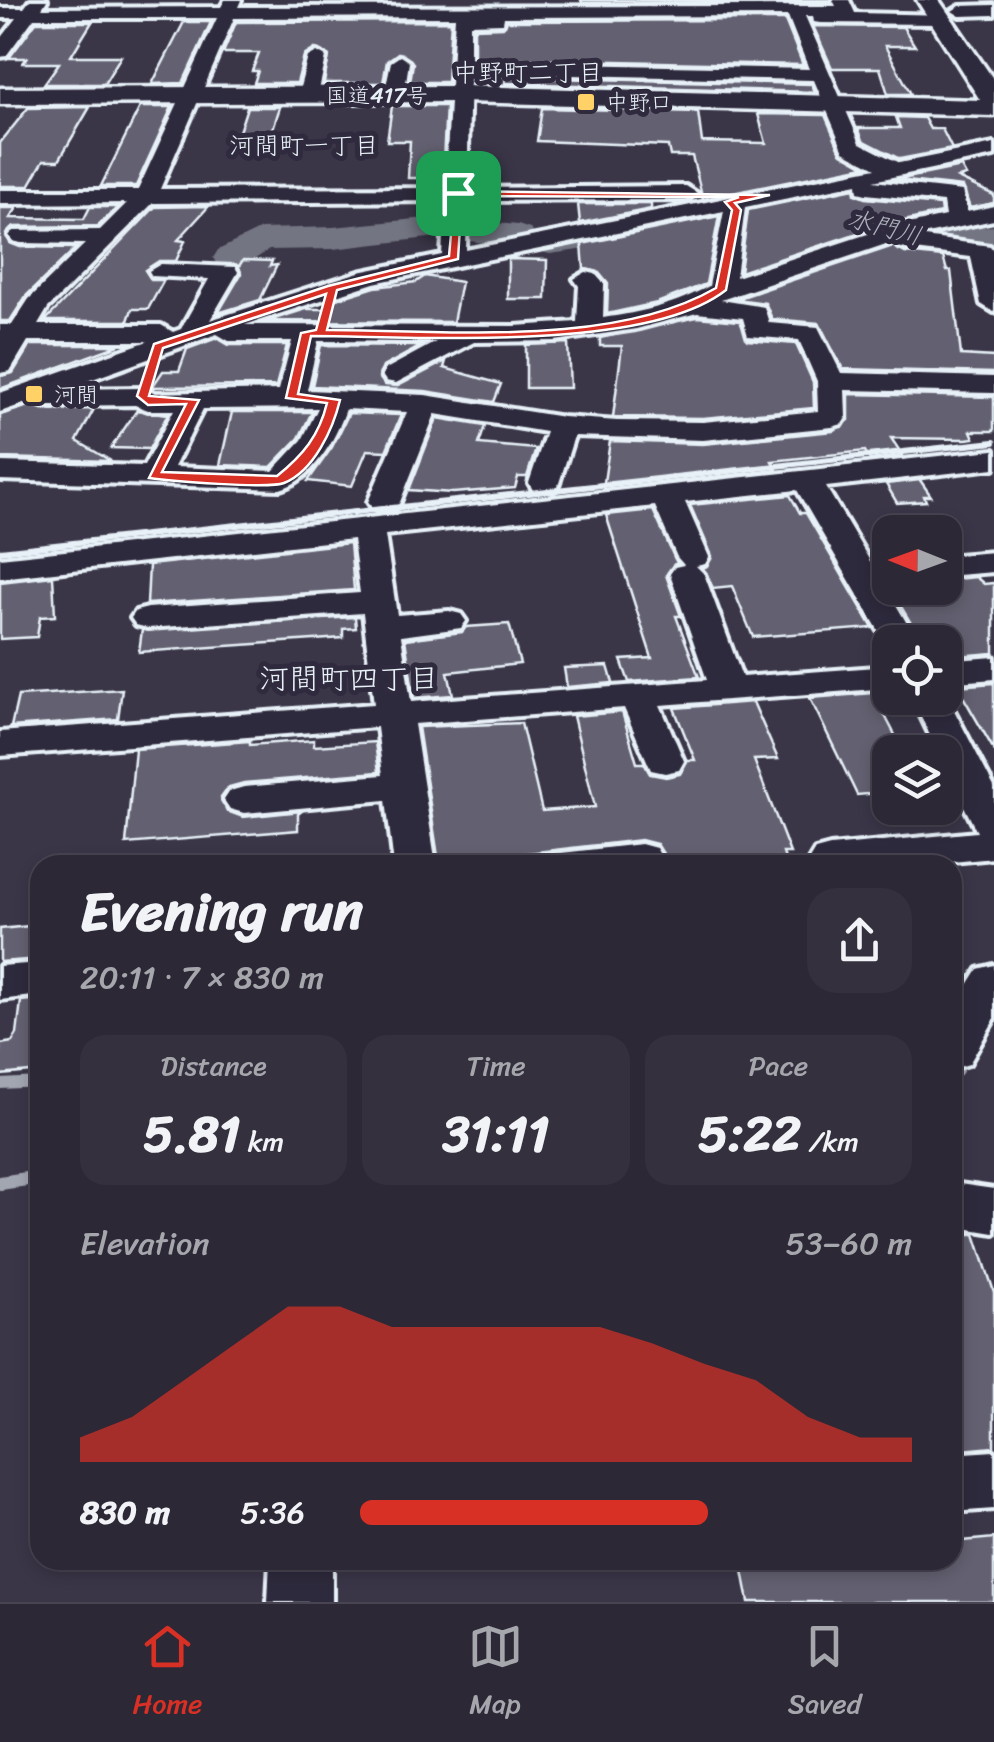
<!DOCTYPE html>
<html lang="en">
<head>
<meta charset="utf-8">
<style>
  :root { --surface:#2c2836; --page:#34303e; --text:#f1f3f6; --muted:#a6a6ad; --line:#484451; --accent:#d93025 }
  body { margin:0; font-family:Sriracha,"Klee One",sans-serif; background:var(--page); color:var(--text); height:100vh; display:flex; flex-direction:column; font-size:38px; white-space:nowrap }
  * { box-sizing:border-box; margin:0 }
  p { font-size:32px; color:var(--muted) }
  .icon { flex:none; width:55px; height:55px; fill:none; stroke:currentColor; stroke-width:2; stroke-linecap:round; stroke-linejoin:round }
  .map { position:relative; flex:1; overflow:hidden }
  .details { position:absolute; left:30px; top:855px; width:932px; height:715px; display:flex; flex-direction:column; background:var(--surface); border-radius:30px; box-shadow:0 5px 15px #0003,0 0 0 2px var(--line) }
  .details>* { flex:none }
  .needle { width:65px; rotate:271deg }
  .buttons { position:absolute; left:872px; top:515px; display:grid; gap:20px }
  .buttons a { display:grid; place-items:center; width:90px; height:90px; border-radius:20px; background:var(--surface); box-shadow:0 5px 15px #0003,0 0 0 2px var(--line); font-size:50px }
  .pin { position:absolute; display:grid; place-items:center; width:85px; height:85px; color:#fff; margin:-42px; border-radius:20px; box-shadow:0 5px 15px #0006 }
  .round { display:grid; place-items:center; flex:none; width:105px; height:105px; border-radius:30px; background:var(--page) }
  .overview { display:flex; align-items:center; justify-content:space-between; height:170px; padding:0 50px }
  h1 { font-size:55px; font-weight:800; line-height:75px }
  .figures { display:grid; grid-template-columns:repeat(3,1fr); gap:15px; height:170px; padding:10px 50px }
  .figures div { display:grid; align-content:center; border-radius:25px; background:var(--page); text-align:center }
  .figures b { font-size:50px; font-weight:800 }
  .figures small { font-size:28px; font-weight:400 }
  .figures p { font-size:28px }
  .chart { height:280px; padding:20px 50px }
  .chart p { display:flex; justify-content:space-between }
  .chart svg { width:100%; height:180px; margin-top:10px; fill:var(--accent); opacity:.7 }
  ul { padding:0 50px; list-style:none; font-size:32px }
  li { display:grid; grid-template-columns:160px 120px 1fr; align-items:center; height:75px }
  li i { height:25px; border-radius:12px; background:var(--accent) }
  .tabs { display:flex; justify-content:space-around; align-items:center; height:140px; border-top:2px solid var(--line); background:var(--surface); font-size:28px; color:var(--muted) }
  .tabs a { display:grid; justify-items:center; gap:5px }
  .tabs .on { color:var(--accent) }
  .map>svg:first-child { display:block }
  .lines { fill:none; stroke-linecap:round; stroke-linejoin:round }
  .stream-far1 { stroke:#a2a6b1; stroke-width:10 }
  .stream { stroke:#a2a6b1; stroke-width:14 }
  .river { fill:#737482; fill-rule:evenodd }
  .building { fill:#636171; stroke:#e8f1f8; stroke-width:2.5 }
  .minor-casing { stroke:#e8f1f8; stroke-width:8 }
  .highway-casing { stroke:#e8f1f8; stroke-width:7 }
  .minor { fill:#2f2a3d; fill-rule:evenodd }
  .highway { fill:#2f2a3d; fill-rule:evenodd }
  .rail { stroke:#e8f1f8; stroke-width:6 }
  .route { fill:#d93025; stroke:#fff; stroke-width:2.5; fill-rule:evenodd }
  .poi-dot { fill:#ffd166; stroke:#2f2a3d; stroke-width:4 }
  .labels { text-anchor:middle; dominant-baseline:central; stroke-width:10; stroke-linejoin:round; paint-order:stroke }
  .far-street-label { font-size:22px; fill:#e8f1f8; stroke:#2f2a3d }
  .far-poi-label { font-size:22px; fill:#e8f1f8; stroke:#2f2a3d; text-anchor:start }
  .far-neighbourhood-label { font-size:25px; fill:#e8f1f8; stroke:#2f2a3d }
  .far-water-label { font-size:25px; font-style:italic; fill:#aeb2bd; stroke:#2f2a3d }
  .neighbourhood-label { font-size:30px; fill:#e8f1f8; stroke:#2f2a3d }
</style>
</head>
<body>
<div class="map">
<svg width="994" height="1602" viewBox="0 0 994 1602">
  <rect width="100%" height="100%" fill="#3a3648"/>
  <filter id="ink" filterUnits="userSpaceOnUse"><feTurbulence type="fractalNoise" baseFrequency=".01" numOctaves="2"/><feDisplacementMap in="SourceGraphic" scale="20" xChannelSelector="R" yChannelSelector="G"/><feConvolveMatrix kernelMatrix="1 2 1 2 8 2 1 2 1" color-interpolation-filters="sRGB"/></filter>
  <g filter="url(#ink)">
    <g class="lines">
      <g class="stream-far1">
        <polyline points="952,1079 968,1055"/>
        <polyline points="0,1084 40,1082"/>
      </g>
      <polyline class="stream" points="0,1183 40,1177"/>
      <g class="river">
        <polygon points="822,203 892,213 922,229 994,226 994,248 922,251 893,243 871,229 822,223 801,226 749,259 736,262 686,263 639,245 621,244 550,254 537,251 532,243 537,235 621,222 657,228 691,241 728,240 780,210"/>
        <polygon points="437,217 518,225 530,229 536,236 530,243 518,247 437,237 333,249 269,250 244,266 231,269 218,266 213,258 218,250 261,229 333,227"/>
      </g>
    </g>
    <g class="building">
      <polygon points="581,0 829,0 830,2 582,3"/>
      <polygon points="785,20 803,65 474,58 474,28 503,27 507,21"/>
      <polygon points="451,21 447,82 410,82 413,63 398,53 387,61 383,83 324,83 329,55 315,49 304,56 297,83 254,83 258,71 252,71 259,53 223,53 236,22"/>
      <polygon points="36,22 92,22 71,56 121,56 104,84 44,84 59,63 23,63 27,58 9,58"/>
      <polygon points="184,22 211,22 183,83 152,84"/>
      <polygon points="813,26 903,27 915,46 885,46 911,94 888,94 880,68 832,68"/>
      <polygon points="506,77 812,84 815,92 505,83"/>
      <polygon points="392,106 446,106 443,161 436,178 408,178 410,141 387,141"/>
      <polygon points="90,107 59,160 44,160 29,186 0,186 0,143 28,108"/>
      <polygon points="140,107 172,107 136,186 101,186"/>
      <polygon points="247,107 280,107 270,138 237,138"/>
      <polygon points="542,108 698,112 702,142 766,143 758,114 825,115 841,152 865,166 703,199 692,156 670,156 668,146 537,141"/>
      <polygon points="896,117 924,118 930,129 942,129 952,149 900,159 863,140 858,128 900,128"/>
      <polygon points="961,167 966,176 958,178 994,195 994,203 970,208 962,187 897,180"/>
      <polygon points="854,188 855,194 865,198 940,205 941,213 876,227 740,272 748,210"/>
      <polygon points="578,204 651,204 651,209 580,223"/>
      <polygon points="209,206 178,240 185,241 176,261 159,261 145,270 152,280 164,280 148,309 132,309 128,321 45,321 155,207"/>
      <polygon points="90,207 118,207 98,226 13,227 6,234 10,243 20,247 76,248 26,296 10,321 0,321 0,208 17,208 10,218 84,219"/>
      <polygon points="719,216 706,284 657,303 607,314 608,284 598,272 584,269 582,244"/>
      <polygon points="893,246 905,253 943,257 947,271 951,271 961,355 994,357 994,373 843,369 818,323 772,319 765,303 736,299"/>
      <polygon points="508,259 547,260 546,299 508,299"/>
      <polygon points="243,260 272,261 270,266 277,265 260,300 218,313 241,274 239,266"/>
      <polygon points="425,276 461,282 453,322 268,321 306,309 331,309 330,301 375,287 416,282"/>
      <polygon points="697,317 740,321 748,340 796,344 813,382 814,408 703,418 613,417 622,346 600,346 600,338"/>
      <polygon points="217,338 229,345 287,345 276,386 152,387 163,371 179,371 187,349"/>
      <polygon points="568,343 570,388 526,388 526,345"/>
      <polygon points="30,345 119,345 0,389 0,376 13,373"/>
      <polygon points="321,345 421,346 383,367 379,377 385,385 398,386 446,361 444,368 501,384 494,402 425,391 312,386"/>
      <polygon points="849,394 994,397 994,431 971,431 974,438 966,439 891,438 903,456 870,460 865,451 772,461 777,470 603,489 610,441 703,444 833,431 849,420"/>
      <polygon points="32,405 44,410 94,409 77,441 111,461 0,458 0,415"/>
      <polygon points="137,410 168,414 149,449 111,448"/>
      <polygon points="232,412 312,412 299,438 271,467 220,465"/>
      <polygon points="349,413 401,415 386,451 367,450 352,486 308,481 332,447"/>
      <polygon points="437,418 485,426 479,444 536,449 527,477 518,477 515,488 453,493 409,490"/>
      <polygon points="920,480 931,496 924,496 926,501 897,503 886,484"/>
      <polygon points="790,495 800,513 806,513 873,628 753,637 732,586 713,588 703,568 712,556 690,505"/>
      <polygon points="653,510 677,563 666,575 681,616 676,616 699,677 629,682 621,660 652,658 606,515"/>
      <polygon points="350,543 354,590 147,604 149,565"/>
      <polygon points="53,576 55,616 40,617 37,637 0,639 0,582"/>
      <polygon points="976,577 984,584 994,583 994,653 945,657 945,642 922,642 890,588 945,588 945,580"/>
      <polygon points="355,617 356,628 343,629 343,638 139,652 142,630"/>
      <polygon points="509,624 520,664 448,672 453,695 414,698 405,639 462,632 466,627"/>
      <polygon points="608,666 613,683 567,687 564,668"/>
      <polygon points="994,683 994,750 957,686"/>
      <polygon points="122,689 118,719 11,727 18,696"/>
      <polygon points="873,693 904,752 890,752 890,792 857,795 810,698"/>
      <polygon points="753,702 778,759 754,760 790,853 783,853 787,865 681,865 678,856 665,857 657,844 641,840 439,863 418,727 521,723 542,811 595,807 573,716 622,712 637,763 644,763 650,774 666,777 680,774 687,760 695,760 674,708"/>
      <polygon points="314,740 314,746 375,742 379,772 244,783 229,787 221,798 227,811 243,817 302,811 298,814 298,830 126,844 135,749 250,741 250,745"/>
      <polygon points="40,925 40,959 0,962 0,929"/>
      <polygon points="40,999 40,1071 0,1075 0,1044 12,1042 17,1034 21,1001"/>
      <polygon points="952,1234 975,1234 994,1292 994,1447 962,1450 952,1420"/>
      <polygon points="994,1538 994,1602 749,1602 741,1560 952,1560 952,1542"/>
    </g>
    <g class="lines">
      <defs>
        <g id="minor">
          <path d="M30 0H47L42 8 221 7 225 0H241L238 7 836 6 833 0H849L855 13 947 15V23L941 24 820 23 814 22 813 16H805L860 143 899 163 994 144V156L873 181 962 191 967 212 994 206V220L917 236 990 246 994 251V312L981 304 971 257 906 249 898 247 895 241 721 300 764 307 769 323 818 327 841 373 994 377V393L845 390 846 418 842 424 832 427 703 440 574 436 559 483 555 490H533L529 483 546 432 435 414 400 502 395 509H373L368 502 407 412 346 409C336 439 312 481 280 489L0 480V462L144 466 174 410H148L135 405 44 406 32 401 0 412V393L148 341H28L10 371 0 373V325H12L29 299 85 244 21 243 13 241 9 236 13 231 100 230 127 203 0 204V190H138L217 18H34L6 56 0 57V40L17 18H0V8H24ZM788 16 809 69 470 62V24L503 23 504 17ZM455 17 445 188 160 189 234 18ZM470 73 814 80 844 151 876 168 466 250 467 201 686 200 697 193 686 186 467 188ZM857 184 858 192 866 194 943 202 945 216 877 231 736 277 745 207ZM445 201 442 255 359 272 210 320 238 272 235 267 161 264 149 271 152 276 209 279 181 329 173 332 161 325H38L48 308 153 203ZM724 211 709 286C675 305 642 312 603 318L604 284 595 274 586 272 574 279 579 286 577 322 515 326 245 325 374 283ZM697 313 743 318 748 336 799 340 817 381 818 411 703 422 617 421 563 417 425 395 307 390 318 341 436 342 386 369 382 375 386 381 396 383 474 342 555 341 636 329ZM217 334 229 341H292L279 390 156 393 143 388 65 389ZM318 408 302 440 273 471 174 467 203 409Z"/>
          <polygon points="994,5 994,15 960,16 952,11 960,6"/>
          <polygon points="317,52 326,57 318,95 315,99 301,99 298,95 308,57"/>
          <polygon points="400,56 409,62 404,95 394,101 384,95 391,62"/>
          <path d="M994 450V468L826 487 918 642H890V650L797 490 685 502 709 557 705 564 696 566 704 574 742 677 890 666V688L660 705 684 761 679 770 665 773 651 770 624 708 414 724 436 865H394L386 800 244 813 230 809 224 800 230 791 244 787 383 775 377 727 0 756V732L374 704 363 613 148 628 136 625 131 618 136 611 148 608 360 593 353 539 0 578V558ZM655 506 677 557 684 565 675 567 670 574 707 680 411 702 401 636 461 628 466 621 461 614 449 611 397 615 385 535Z"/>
          <polygon points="994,552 994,572 945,576 945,556"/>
          <polygon points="994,657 994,679 945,683 945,661"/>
          <polygon points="945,693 994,787 994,858 920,865 812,865 809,860 815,850 830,846 977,832 945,768 945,752 938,752 912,698 945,698"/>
          <polygon points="641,844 656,848 662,858 658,865 538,865 544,855"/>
          <polygon points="40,963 40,995 0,1000 0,966"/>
          <polygon points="994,965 994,1020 969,1064 952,1069 952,1010 978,969"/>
          <polygon points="952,1183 994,1189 994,1233 952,1226"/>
          <polygon points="994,1451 994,1509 952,1512 952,1454"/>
          <polygon points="270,1560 332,1560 332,1602 268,1602"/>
        </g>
        <polygon id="highway" points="917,0 939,0 994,80 994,116 462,102 0,104 0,88 462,86 980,100"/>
      </defs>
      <use href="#minor" class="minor-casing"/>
      <use href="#highway" class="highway-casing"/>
      <use href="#minor" class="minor"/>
      <use href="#highway" class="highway"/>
      <polyline class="rail" points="0,551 994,442"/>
    </g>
  </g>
  <path class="route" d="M455 191 770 195 735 203 741 210 726 290C646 353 414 336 311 336L298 394 340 400C333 429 314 471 284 483 269 489 169 481 149 478L186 404 148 405 137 396 154 344 328 286 449 256ZM462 196 739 197 725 202 732 210 716 288C612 348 445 330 327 330L337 290 458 259ZM326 294 316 330 301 333 286 398 327 403C319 436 303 455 277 476L162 472 199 400 149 396 163 348Z"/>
  <g class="poi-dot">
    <rect x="576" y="92" width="20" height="20" rx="5"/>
    <rect x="24" y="384" width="20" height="20" rx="5"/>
  </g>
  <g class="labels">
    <g class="far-street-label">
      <text x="377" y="95">国道417号</text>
    </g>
    <g class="far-poi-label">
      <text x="606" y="102">中野口</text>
      <text x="54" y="394">河間</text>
    </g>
    <g class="far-neighbourhood-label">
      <text x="528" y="72">中野町二丁目</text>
      <text x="304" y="145">河間町一丁目</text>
    </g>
    <g class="far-water-label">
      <text transform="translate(885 227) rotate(15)">水門川</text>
    </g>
    <g class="neighbourhood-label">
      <text x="349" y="679">河間町四丁目</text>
    </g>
  </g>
</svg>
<div class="buttons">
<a><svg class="needle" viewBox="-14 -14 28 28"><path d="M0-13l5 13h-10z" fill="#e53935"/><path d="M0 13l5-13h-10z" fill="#a6a6ad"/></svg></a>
<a><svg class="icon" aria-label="locate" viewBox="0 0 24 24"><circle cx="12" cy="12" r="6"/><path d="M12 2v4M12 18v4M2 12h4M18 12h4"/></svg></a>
<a><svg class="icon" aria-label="layers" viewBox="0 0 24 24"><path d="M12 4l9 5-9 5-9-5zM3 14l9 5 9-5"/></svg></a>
</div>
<div class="pin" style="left:458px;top:193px;background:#1e9e55"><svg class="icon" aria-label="arrive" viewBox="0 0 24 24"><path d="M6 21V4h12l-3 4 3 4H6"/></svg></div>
<section class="details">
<div class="overview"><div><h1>Evening run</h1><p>20:11 · 7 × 830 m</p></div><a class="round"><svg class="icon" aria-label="share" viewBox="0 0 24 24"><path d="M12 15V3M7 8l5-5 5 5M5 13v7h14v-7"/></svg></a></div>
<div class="figures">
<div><p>Distance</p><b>5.81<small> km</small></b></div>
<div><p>Time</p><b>31:11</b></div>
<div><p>Pace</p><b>5:22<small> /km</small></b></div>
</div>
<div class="chart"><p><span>Elevation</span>53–60 m</p>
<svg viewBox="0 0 160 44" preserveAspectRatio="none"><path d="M0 44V38L10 33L20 24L30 15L40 6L50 6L60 11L70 11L80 11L90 11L100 11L110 15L120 20L130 24L140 33L150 38L160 38V44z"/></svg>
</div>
<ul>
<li><b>830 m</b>5:36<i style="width:63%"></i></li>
</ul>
</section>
</div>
<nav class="tabs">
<a class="on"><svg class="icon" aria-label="home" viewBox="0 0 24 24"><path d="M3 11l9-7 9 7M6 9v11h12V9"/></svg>Home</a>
<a><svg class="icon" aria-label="map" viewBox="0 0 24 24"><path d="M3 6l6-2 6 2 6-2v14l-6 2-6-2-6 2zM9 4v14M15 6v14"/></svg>Map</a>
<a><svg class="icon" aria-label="saved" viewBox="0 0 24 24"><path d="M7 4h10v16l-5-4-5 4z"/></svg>Saved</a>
</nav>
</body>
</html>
